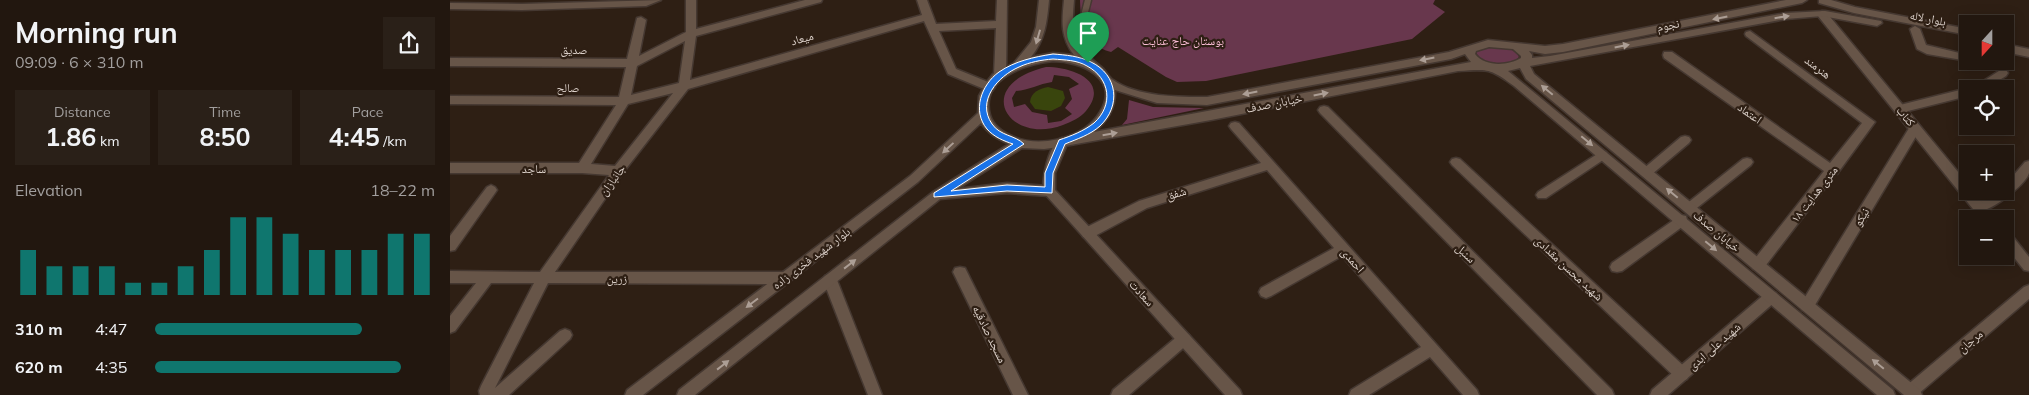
<!DOCTYPE html>
<html lang="en">
<head>
<meta charset="utf-8">
<style>
  :root { --surface:#22170f; --page:#2a2018; --text:#f1f3f6; --muted:#a29f9e; --line:#3f362f; --accent:#0f766e }
  body { margin:0; font-family:Mulish,"Noto Naskh Arabic",sans-serif; background:var(--page); color:var(--text); height:100vh; display:flex; flex-direction:column; font-size:19px; white-space:nowrap }
  * { box-sizing:border-box; margin:0 }
  p { font-size:16px; color:var(--muted) }
  .icon { flex:none; width:28px; height:28px; fill:none; stroke:currentColor; stroke-width:2; stroke-linecap:round; stroke-linejoin:round }
  .map { position:relative; flex:1; overflow:hidden }
  .side { display:flex; flex-direction:column; background:var(--surface); width:450px }
  .side>* { flex:none }
  .needle { width:32px; rotate:201deg }
  .buttons { position:absolute; left:1509px; top:15px; display:grid; gap:10px }
  .buttons a { display:grid; place-items:center; width:55px; height:55px; border-radius:0px; background:var(--surface); box-shadow:0 2px 12px #0003,0 0 0 1px var(--line); font-size:25px }
  .pin { position:absolute; display:grid; place-items:center; width:42px; height:42px; color:#fff; margin:-51px -21px; border-radius:50% 50% 50% 0; rotate:-45deg; box-shadow:0 0 5px #0007 }
  .pin .icon { rotate:45deg }
  .round { display:grid; place-items:center; flex:none; width:52px; height:52px; border-radius:0px; background:var(--page) }
  .overview { display:flex; align-items:center; justify-content:space-between; height:85px; padding:0 15px }
  h1 { font-size:28px; font-weight:700; line-height:38px }
  .stats { display:grid; grid-template-columns:repeat(3,1fr); gap:8px; height:85px; padding:5px 15px }
  .stats div { display:grid; align-content:center; border-radius:0px; background:var(--page); text-align:center }
  .stats b { font-size:25px; font-weight:700 }
  .stats small { font-size:14px; font-weight:400 }
  .stats p { font-size:14px }
  .chart { height:140px; padding:10px 15px }
  .chart p { display:flex; justify-content:space-between }
  .chart svg { width:100%; height:90px; margin-top:5px; stroke:var(--accent); stroke-width:6 }
  ul { padding:0 15px; list-style:none; font-size:16px }
  li { display:grid; grid-template-columns:80px 60px 1fr; align-items:center; height:38px }
  li i { height:12px; border-radius:6px; background:var(--accent) }
  main { display:flex; flex:1; min-height:0 }
  .map>svg:first-child { display:block }
  .green { fill:#68374d; fill-rule:evenodd }
  .water { fill:#39450d }
  .lines { fill:none; stroke-linecap:round; stroke-linejoin:round }
  .service-casing { stroke:#453831; stroke-width:9 }
  .minor-casing { stroke:#453831; stroke-width:3 }
  .tertiary-casing { stroke:#453831; stroke-width:3 }
  .secondary-casing { stroke:#453831; stroke-width:3 }
  .service { stroke:#675548; stroke-width:6 }
  .minor { fill:#675548; fill-rule:evenodd }
  .tertiary { fill:#675548; fill-rule:evenodd }
  .secondary { fill:#675548; fill-rule:evenodd }
  .oneway { fill:#ac9e95 }
  .route { fill:#1a73e8; stroke:#fff; fill-rule:evenodd }
  .labels { text-anchor:middle; dominant-baseline:central; stroke-width:4.5; stroke-linejoin:round; paint-order:stroke }
  .street-label { font-size:12px; fill:#dacfc8; stroke:#2e1f14 }
  .park-label { font-size:12px; fill:#fdbfd8; stroke:#2e1f14 }
</style>
</head>
<body>
<main>
<section class="side">
<div class="overview"><div><h1>Morning run</h1><p>09:09 · 6 × 310 m</p></div><a class="round"><svg class="icon" aria-label="share" viewBox="0 0 24 24"><path d="M12 15V3M7 8l5-5 5 5M5 13v7h14v-7"/></svg></a></div>
<div class="stats">
<div><p>Distance</p><b>1.86<small> km</small></b></div>
<div><p>Time</p><b>8:50</b></div>
<div><p>Pace</p><b>4:45<small> /km</small></b></div>
</div>
<div class="chart"><p><span>Elevation</span>18–22 m</p>
<svg viewBox="0 0 160 44" preserveAspectRatio="none"><path d="M5 44V22M15 44V30M25 44V30M35 44V30M45 44V38M55 44V38M65 44V30M75 44V22M85 44V6M95 44V6M105 44V14M115 44V22M125 44V22M135 44V22M145 44V14M155 44V14"/></svg>
</div>
<ul>
<li><b>310 m</b>4:47<i style="width:74%"></i></li>
<li><b>620 m</b>4:35<i style="width:88%"></i></li>
</ul>
</section>
<div class="map">
<svg width="1579" height="395" viewBox="0 0 1579 395">
  <rect width="100%" height="100%" fill="#2e1f14"/>
  <g class="green">
    <path d="M630 0H985L983 4 995 12 962 39 756 81 727 82 716 77 668 47 661 52C633 44 631 26 630 0Z"/>
    <path d="M1035 48C1046 47 1064 45 1069 57 1062 67 1039 63 1029 59L1026 52Z"/>
    <path d="M596 67C621 67 661 80 636 111 630 118 621 122 613 125 558 146 521 85 596 67ZM604 75 619 77 629 84 619 89 622 99 615 108 622 114 611 121 598 123 597 115 582 112 575 104 564 107 562 98 566 91C579 90 589 84 602 82Z"/>
    <polygon points="679,100 703,107 754,108 672,125 677,119"/>
  </g>
  <path class="water" d="M598 87 613 91 615 98 611 106 601 111 585 109 580 102C581 92 589 89 598 87Z"/>
  <g class="lines">
    <defs>
      <polyline id="service" points="628,51 628,40 638,0"/>
      <g id="minor">
        <polygon points="211,0 196,6 72,10 0,9 0,3 72,4"/>
        <path d="M236 0H246V29L355 0H372L371 2 246 36 240 80 472 15 467 0H477L486 24 546 21 547 0H557L556 75 550 79 544 75 546 28 489 31 506 69 543 84 545 87 543 90 539 91 498 74 474 21 238 89 172 174 105 272H335L340 274 342 278 340 282 335 284 98 283 45 388 110 331 115 329 120 331 122 335 120 339 59 395H30L29 391 31 386 84 283H41L5 331 0 333V316L26 283H0V271L90 272 159 175 132 173H0V163H129L166 105 0 104V96L169 97 176 67 0 66V58L177 59 187 18 191 17 196 20 189 56 236 32ZM235 41 229 83 181 95 187 66ZM223 93 165 166 141 164 178 104Z"/>
        <polygon points="1465,26 1470,29 1476,45 1518,55 1518,61 1477,54 1467,49 1460,29"/>
        <polygon points="1300,31 1425,122 1387,174 1385,175 1313,269 1308,270 1303,269 1301,265 1303,261 1374,171 1214,58 1213,55 1214,52 1222,52 1380,163 1412,123 1296,36 1295,34 1296,32"/>
        <polygon points="1552,69 1556,70 1558,73 1556,76 1535,89 1521,89"/>
        <polygon points="1518,88 1520,89 1518,89 1518,96 1450,113 1444,109 1450,105"/>
        <polygon points="874,106 878,107 1162,390 1164,395 1147,395 870,113 868,110 870,107"/>
        <polygon points="785,122 789,123 1027,390 1029,395 1013,395 980,357 919,395 899,395 901,390 971,347 892,256 821,296 816,298 811,296 809,292 811,288 884,248 817,170 697,208 643,237 633,237 632,233 633,229 689,201 811,163 781,129 779,126 781,123"/>
        <polygon points="1465,124 1471,128 1362,310 1357,312 1352,310 1350,306 1352,302 1461,125"/>
        <polygon points="1235,136 1239,137 1241,140 1239,143 1201,175 1193,175 1191,172 1193,169 1231,137"/>
        <polygon points="1152,151 1156,152 1158,155 1156,158 1096,198 1088,198 1086,195 1088,192"/>
        <polygon points="1006,158 1010,159 1237,369 1239,374 1237,379 1232,381 1227,379 1002,165 1000,162 1002,159"/>
        <polygon points="1297,158 1301,159 1303,162 1301,165 1243,211 1235,211 1233,208 1235,205 1293,159"/>
        <path d="M1579 161C1579 164 1579 169 1579 173 1576 185 1537 215 1526 211L1524 208 1526 205 1546 191H1555V185L1575 162Z"/>
        <polygon points="41,185 45,187 47,190 45,193 5,250 0,251 0,236 37,187"/>
        <polygon points="1231,215 1236,216 1237,220 1236,224 1172,271 1167,272 1162,271 1160,267 1162,263"/>
        <polygon points="510,267 515,268 578,395 563,395 503,272 505,268"/>
        <polygon points="380,274 385,276 387,280 432,395 418,395 373,280 375,276"/>
        <polygon points="1579,285 1579,299 1467,395 1455,395 1454,391 1456,386 1574,287"/>
        <polygon points="734,333 739,335 741,339 739,343 679,395 661,395 663,390 729,335"/>
      </g>
      <g id="tertiary">
        <polygon points="1372,11 1376,12 1518,184 1518,191 1524,191 1545,219 1531,219 1368,16 1367,14"/>
        <path d="M612 138 618 142 605 173V190L790 390 792 395H775L595 194C589 183 600 141 612 138Z"/>
        <polygon points="1555,232 1560,233 1579,257 1579,271 1574,270 1555,246"/>
        <polygon points="1321,291 1326,293 1328,297 1326,301 1218,395 1200,395 1202,390 1316,293"/>
      </g>
      <g id="secondary">
        <path d="M589 0H599C597 22 595 40 581 57L603 53 624 55C610 37 612 21 614 0H624C621 34 623 45 650 66 656 70 658 77 663 80 687 97 729 97 757 97L999 52 1038 40 1095 46 1113 44 1336 0H1357L1352 3 1113 52 1095 54 1079 51 1082 55V58L1100 56 1336 13 1375 11 1431 21 1432 23 1427 26 1372 16 1336 19 1080 66 1084 74 1470 390 1472 395H1454L1076 79 1070 68 1058 71 1443 390 1445 395H1427L1064 86C1040 68 1038 69 1008 71L761 120 609 147 594 149 572 148 507 189 557 183 599 186 603 188 605 191 603 194 599 196 557 193 490 199 245 395H227L229 390 483 192 559 144C548 139 538 134 531 123L468 182 193 395H175L177 390 460 176 528 113 529 96 536 83 543 74 564 63 581 42 586 27ZM1039 47 1063 49 1071 56V58C1058 66 1035 67 1025 54L1026 51ZM1015 54 1021 62 644 132C658 121 666 108 665 90L707 103 757 105 1001 59ZM603 61C630 61 671 78 650 112 635 138 591 148 564 137 554 133 543 126 540 115 530 78 576 64 603 61Z"/>
        <polygon points="1369,0 1381,0 1405,7 1518,29 1518,35 1404,13 1369,3"/>
        <polygon points="1555,44 1579,49 1579,57 1555,52"/>
      </g>
    </defs>
    <use href="#service" class="service-casing"/>
    <use href="#minor" class="minor-casing"/>
    <use href="#tertiary" class="tertiary-casing"/>
    <use href="#secondary" class="secondary-casing"/>
    <use href="#service" class="service"/>
    <use href="#minor" class="minor"/>
    <use href="#tertiary" class="tertiary"/>
    <use href="#secondary" class="secondary"/>
  </g>
  <defs><path id="oneway-solid" d="M-6-.8H1V-3.2L6.5 0L1 3.2V.8H-6Z" transform="scale(1.25)"/></defs>
  <g class="oneway">
    <use href="#oneway-solid" transform="translate(1332 17) rotate(-9)"/>
    <use href="#oneway-solid" transform="translate(1270 18) rotate(169)"/>
    <use href="#oneway-solid" transform="translate(588 37) rotate(106)"/>
    <use href="#oneway-solid" transform="translate(1172 46) rotate(-11)"/>
    <use href="#oneway-solid" transform="translate(977 59) rotate(169)"/>
    <use href="#oneway-solid" transform="translate(1097 90) rotate(-140)"/>
    <use href="#oneway-solid" transform="translate(800 93) rotate(169)"/>
    <use href="#oneway-solid" transform="translate(871 94) rotate(-11)"/>
    <use href="#oneway-solid" transform="translate(660 134) rotate(-10)"/>
    <use href="#oneway-solid" transform="translate(1137 141) rotate(40)"/>
    <use href="#oneway-solid" transform="translate(498 148) rotate(137)"/>
    <use href="#oneway-solid" transform="translate(1222 193) rotate(-140)"/>
    <use href="#oneway-solid" transform="translate(1261 246) rotate(40)"/>
    <use href="#oneway-solid" transform="translate(400 264) rotate(-38)"/>
    <use href="#oneway-solid" transform="translate(302 303) rotate(143)"/>
    <use href="#oneway-solid" transform="translate(1428 364) rotate(-141)"/>
    <use href="#oneway-solid" transform="translate(273 365) rotate(-38)"/>
  </g>
  <path class="route" d="M603 54C616 55 629 56 641 62 668 75 671 106 650 126 640 135 627 139 615 144L603 173 602 193 557 191 484 197V193L563 144C554 141 544 137 537 129 522 111 531 85 549 72 565 61 584 57 603 54ZM603 59C615 60 627 60 637 66 660 78 664 105 644 123 634 131 621 136 609 140L595 173V187L557 185 501 191 574 144C565 135 550 136 542 124 526 101 548 76 569 67 580 62 591 60 603 59Z"/>
  <g class="labels">
    <g class="street-label">
      <text transform="translate(1478 18) rotate(11)">بلوار لاله</text>
      <text transform="translate(1218 25) rotate(-11)">نجوم</text>
      <text transform="translate(352 38) rotate(-16)">میعاد</text>
      <text x="124" y="49">صدیق</text>
      <text transform="translate(1368 67) rotate(37)">هنرمند</text>
      <text x="118" y="87">صالح</text>
      <text transform="translate(824 103) rotate(-11)">خیابان صدف</text>
      <text transform="translate(1300 113) rotate(35)">اعتماد</text>
      <text transform="translate(1456 116) rotate(51)">کتاب</text>
      <text x="84" y="168">ساجد</text>
      <text transform="translate(162 180) rotate(-54)">جانبازان</text>
      <text transform="translate(726 193) rotate(-17)">شفق</text>
      <text transform="translate(1364 194) rotate(-52)">۱۸ متری هدایت</text>
      <text transform="translate(1411 217) rotate(-59)">نیکو</text>
      <text transform="translate(1267 231) rotate(40)">خیابان صدف</text>
      <text transform="translate(1016 253) rotate(45)">سنبل</text>
      <text transform="translate(361 258) rotate(-37)">بلوار شهید فخری زاده</text>
      <text transform="translate(903 260) rotate(49)">احمدی</text>
      <text transform="translate(1119 268) rotate(43)">شهید محسن مقدادی</text>
      <text x="167" y="278">زرین</text>
      <text transform="translate(692 293) rotate(48)">سعادت</text>
      <text transform="translate(540 334) rotate(64)">مسجد صادقیه</text>
      <text transform="translate(1520 341) rotate(-40)">مرجان</text>
      <text transform="translate(1264 346) rotate(-41)">شهید علی ابدی</text>
    </g>
    <g class="park-label">
      <text x="733" y="40">بوستان حاج عنایت</text>
    </g>
  </g>
</svg>
<div class="buttons">
<a><svg class="needle" viewBox="-14 -14 28 28"><path d="M0-13l5 13h-10z" fill="#e53935"/><path d="M0 13l5-13h-10z" fill="#a29f9e"/></svg></a>
<a><svg class="icon" aria-label="locate" viewBox="0 0 24 24"><circle cx="12" cy="12" r="6"/><path d="M12 2v4M12 18v4M2 12h4M18 12h4"/></svg></a>
<a>+</a>
<a>−</a>
</div>
<div class="pin" style="left:638px;top:63px;background:#1e9e55"><svg class="icon" aria-label="arrive" viewBox="0 0 24 24"><path d="M6 21V4h12l-3 4 3 4H6"/></svg></div>
</div>
</main>
</body>
</html>
